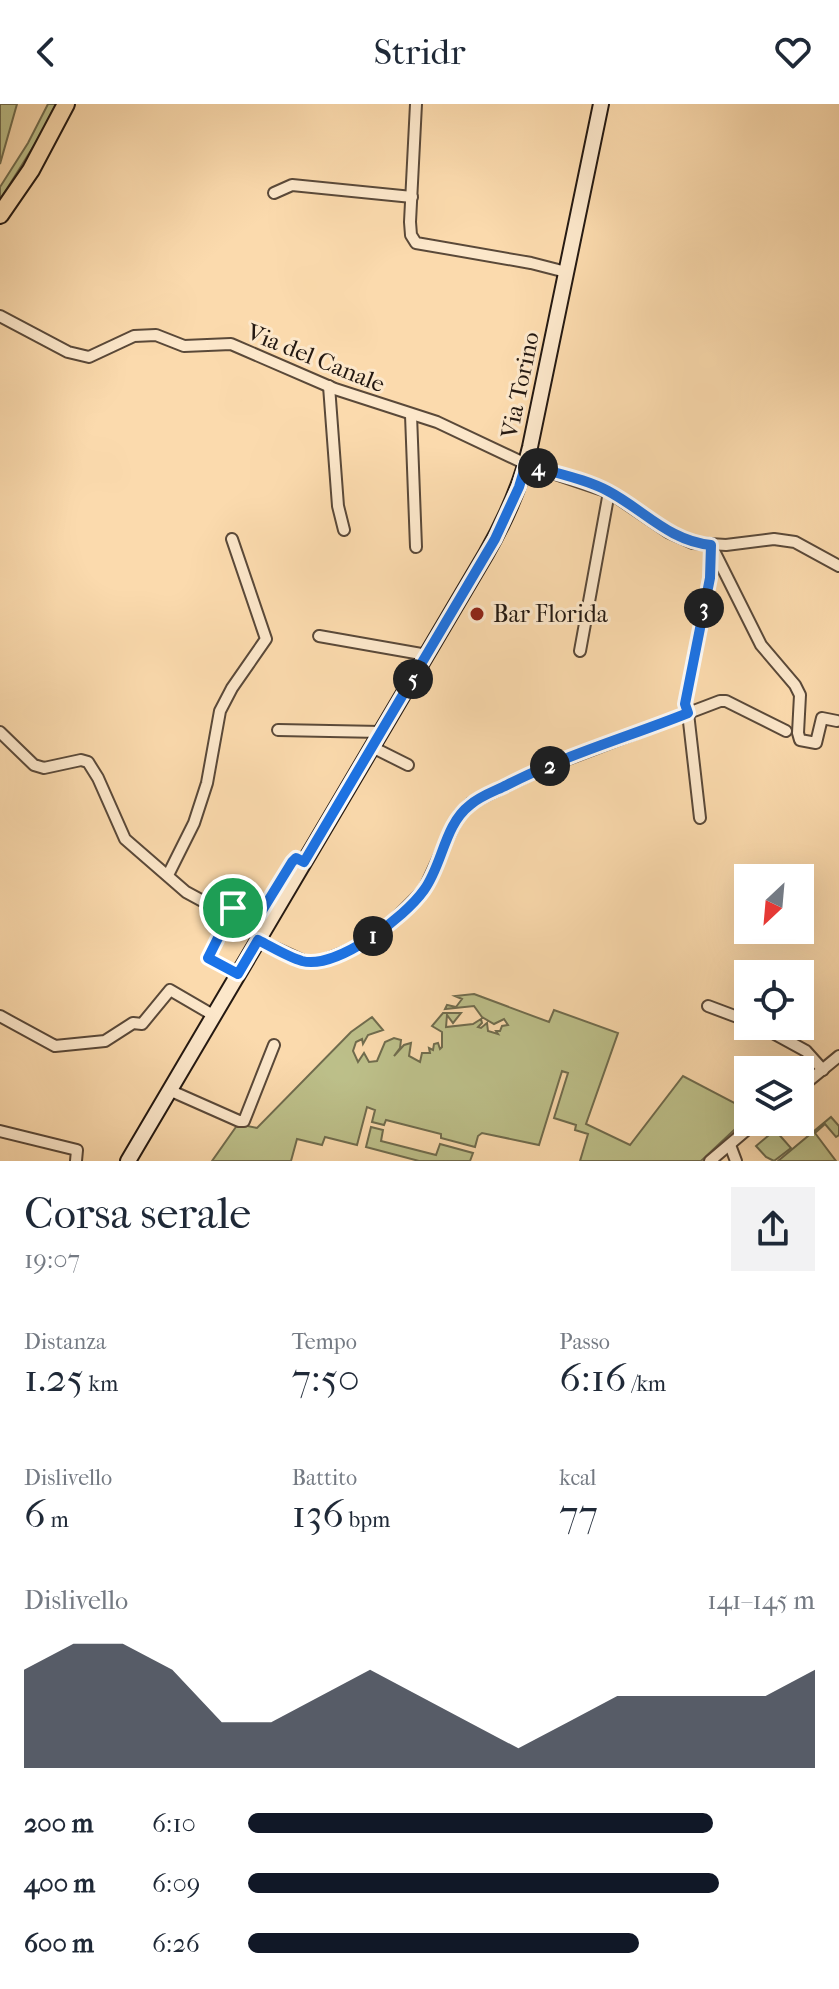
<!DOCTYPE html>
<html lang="it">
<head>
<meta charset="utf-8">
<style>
  :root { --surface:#fff; --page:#f2f2f3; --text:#1f2937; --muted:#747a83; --accent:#111827 }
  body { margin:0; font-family:"IM FELL French Canon",serif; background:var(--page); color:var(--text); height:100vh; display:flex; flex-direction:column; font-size:30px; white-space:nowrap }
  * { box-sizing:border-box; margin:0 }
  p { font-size:26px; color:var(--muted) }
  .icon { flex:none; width:44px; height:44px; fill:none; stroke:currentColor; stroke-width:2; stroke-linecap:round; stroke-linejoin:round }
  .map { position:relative; height:1057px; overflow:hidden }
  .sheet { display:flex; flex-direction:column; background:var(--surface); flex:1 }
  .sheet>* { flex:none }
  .needle { width:52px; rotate:206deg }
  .fabs { position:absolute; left:734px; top:760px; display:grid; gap:16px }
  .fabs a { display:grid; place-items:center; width:80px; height:80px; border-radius:0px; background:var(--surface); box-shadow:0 8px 32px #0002; font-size:40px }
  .pin { position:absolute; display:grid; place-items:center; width:68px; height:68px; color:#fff; margin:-34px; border:4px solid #fff; border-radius:50%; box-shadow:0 2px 8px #0007 }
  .km { position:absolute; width:40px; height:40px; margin:-20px; border-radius:50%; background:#222; color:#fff; font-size:22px; line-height:40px; text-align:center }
  .round { display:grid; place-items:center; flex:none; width:84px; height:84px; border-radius:0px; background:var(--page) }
  .summary { display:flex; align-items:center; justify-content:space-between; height:136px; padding:0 24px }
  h1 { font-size:44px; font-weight:600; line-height:60px }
  .metrics { display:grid; grid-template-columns:repeat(3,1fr); gap:12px; height:136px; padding:8px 24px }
  .metrics div { display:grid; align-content:center }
  .metrics b { font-size:40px; font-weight:600 }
  .metrics small { font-size:22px; font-weight:400 }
  .metrics p { font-size:22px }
  .chart { height:224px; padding:16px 24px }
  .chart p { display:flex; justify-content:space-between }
  .chart svg { width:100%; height:144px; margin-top:8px; fill:var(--accent); opacity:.7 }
  ul { padding:0 24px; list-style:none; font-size:26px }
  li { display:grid; grid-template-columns:128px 96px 1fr; align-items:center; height:60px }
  li i { height:20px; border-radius:10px; background:var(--accent) }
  header { display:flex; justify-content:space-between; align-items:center; height:104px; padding:0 24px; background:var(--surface); font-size:36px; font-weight:600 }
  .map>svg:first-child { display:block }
  .green { fill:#bdc08a; stroke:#706c4e; stroke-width:2 }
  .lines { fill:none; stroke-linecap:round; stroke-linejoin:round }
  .street-casing { stroke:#5a4939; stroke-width:14 }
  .secondary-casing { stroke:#241912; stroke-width:18 }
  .primary-casing { stroke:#241912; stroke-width:20 }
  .street { stroke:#fce7ca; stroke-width:10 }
  .secondary { stroke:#fce7ca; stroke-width:14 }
  .primary { stroke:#fbdaad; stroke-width:16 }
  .route-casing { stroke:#fff; stroke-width:16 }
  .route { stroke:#1a73e8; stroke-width:10 }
  .poi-dot { fill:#8f2418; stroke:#fce7ca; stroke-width:3 }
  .labels { text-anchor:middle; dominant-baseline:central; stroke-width:6; stroke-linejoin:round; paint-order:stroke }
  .street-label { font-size:24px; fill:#241912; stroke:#fce7ca }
  .poi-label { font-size:24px; fill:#241912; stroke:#fce7ca; text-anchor:start }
</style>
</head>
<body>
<header><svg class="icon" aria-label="back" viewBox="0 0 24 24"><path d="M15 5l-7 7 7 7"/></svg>Stridr<svg class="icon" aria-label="heart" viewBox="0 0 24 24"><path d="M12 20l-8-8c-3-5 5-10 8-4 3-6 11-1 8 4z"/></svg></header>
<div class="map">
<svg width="839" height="1057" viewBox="0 0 839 1057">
  <rect width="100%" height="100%" fill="#fbdaad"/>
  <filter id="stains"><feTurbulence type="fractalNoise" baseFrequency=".0025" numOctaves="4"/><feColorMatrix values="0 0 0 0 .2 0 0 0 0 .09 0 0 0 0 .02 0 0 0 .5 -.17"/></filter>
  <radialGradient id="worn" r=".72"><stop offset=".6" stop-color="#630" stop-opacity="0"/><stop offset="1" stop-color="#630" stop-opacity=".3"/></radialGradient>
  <g class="green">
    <polygon points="0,0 17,0 0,60"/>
    <polygon points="48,0 56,0 40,32 0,96 0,83 28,39"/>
    <polygon points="474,890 549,918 554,906 618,929 586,1020 630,1041 683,972 748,1006 748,1013 701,1057 580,1057 588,1030 575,1026 576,1021 554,1014 568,969 562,967 539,1041 482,1029 478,1032 475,1043 441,1034 441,1030 386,1016 384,1021 372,1018 375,1006 367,1003 357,1041 325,1033 322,1041 297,1035 291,1057 212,1057 238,1020 257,1024 351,928 372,913 383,926 368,931 363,940 362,935 356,938 353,947 358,958 364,949 369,958 377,957 385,938 394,934 401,936 400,944 394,952 404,941 411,939 409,952 420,958 422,949 430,949 429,944 433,946 434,940 438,939 440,945 442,943 442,928 432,922 443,909 461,909 453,919 447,911 446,923 473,920 481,915 482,919 478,923 481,924 487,919 488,927 498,930 496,927 500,927 502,922 508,921 504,915 494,920 482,913 474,902 445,905 447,901 456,903 462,895 455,892"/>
    <polygon points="831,1013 839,1022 839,1031 836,1033 825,1020 815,1029 836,1057 778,1057"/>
    <polygon points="371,1023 383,1026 381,1037 436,1051 440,1040 473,1049 470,1057 419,1057 366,1043"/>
    <polygon points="775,1026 791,1044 774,1057 766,1053 756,1042"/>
  </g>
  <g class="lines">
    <defs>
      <g id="street">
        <polyline points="416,0 410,118 411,131 416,139 531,159 566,168"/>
        <polyline points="274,89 292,81 412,93"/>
        <polyline points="0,212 68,248 89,253 134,232 156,231 184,242 231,240 335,285 437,318 526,360 609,388 668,428 693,439 726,441 774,435 795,438 839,462"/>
        <polyline points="329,282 338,402 344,426"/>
        <polyline points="411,311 416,443"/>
        <polyline points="319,532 427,551"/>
        <polyline points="580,547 609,388"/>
        <polyline points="278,626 381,628"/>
        <polyline points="0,628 34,661 44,664 81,656 88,658 98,674 125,735 186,788 210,801 235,804 254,813 265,804 296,754 304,758"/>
        <polyline points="372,643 408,661"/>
        <polyline points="700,714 688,609 685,600 710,474 711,441 761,541 795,581 800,591 798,629 800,636 816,639 822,614 837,617"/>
        <polyline points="168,771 194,719 207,679 220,607 232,584 266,535 232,435"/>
        <polyline points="233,804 208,854 238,870"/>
        <polyline points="258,836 304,857 322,857 362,841 391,819 424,786 452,725 460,710 471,699 539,666 720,597 726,597 786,627"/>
        <polyline points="708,902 748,917"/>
        <polyline points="0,912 55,942 105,937 133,919 142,920 170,886 213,911"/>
        <polyline points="760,922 806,947 823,966"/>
        <polyline points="800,984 839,952"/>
        <polyline points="169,986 239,1017 244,1017 274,941"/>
        <polyline points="0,1027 77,1046 76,1057"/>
        <polyline points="730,1041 736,1057"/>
        <polyline points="710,1057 756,1018"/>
      </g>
      <path id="secondary" d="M128 1057 486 450C506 415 521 381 530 343L601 0"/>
      <polyline id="primary" points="0,111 31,66 66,0"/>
    </defs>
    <use href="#street" class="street-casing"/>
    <use href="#secondary" class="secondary-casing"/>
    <use href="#primary" class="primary-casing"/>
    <use href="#street" class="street"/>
    <use href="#secondary" class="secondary"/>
    <use href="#primary" class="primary"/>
  </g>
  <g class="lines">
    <defs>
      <path id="route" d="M526 360C553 369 584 374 608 387 644 406 669 437 711 441L710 474 685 600 688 609C628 633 565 651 507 681 495 687 480 692 470 701 444 721 443 760 424 786 405 813 337 866 302 857 288 853 272 843 258 836L238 870 208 854 233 804 254 813 260 810 292 758 296 754 304 758 495 435 519 383Z"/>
    </defs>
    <use href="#route" class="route-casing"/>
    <use href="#route" class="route"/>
  </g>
  <circle class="poi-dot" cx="477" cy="510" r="8"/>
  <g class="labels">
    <g class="street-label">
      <text transform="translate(316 254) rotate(22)">Via del Canale</text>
      <text transform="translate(520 281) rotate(-78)">Via Torino</text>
    </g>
    <g class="poi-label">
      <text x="493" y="510">Bar Florida</text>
    </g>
  </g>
  <rect width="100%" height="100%" filter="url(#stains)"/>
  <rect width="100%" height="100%" fill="url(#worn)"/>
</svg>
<div class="fabs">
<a><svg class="needle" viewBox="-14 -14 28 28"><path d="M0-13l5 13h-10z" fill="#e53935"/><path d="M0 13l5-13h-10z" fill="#747a83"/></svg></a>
<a><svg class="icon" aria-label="locate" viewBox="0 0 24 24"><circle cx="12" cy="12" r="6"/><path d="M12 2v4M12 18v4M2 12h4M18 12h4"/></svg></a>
<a><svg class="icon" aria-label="layers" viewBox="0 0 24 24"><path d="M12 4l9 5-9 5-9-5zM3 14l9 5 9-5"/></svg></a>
</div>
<div class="pin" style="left:233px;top:804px;background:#1e9e55"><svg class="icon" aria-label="arrive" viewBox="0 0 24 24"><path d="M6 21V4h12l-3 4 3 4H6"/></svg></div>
<b class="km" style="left:373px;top:832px">1</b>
<b class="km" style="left:550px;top:662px">2</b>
<b class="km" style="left:704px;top:504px">3</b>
<b class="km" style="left:538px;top:364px">4</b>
<b class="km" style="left:413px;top:575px">5</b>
</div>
<section class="sheet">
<div class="summary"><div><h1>Corsa serale</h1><p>19:07</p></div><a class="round"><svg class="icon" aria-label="share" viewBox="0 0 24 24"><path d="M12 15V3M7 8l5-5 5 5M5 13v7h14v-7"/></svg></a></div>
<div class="metrics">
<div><p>Distanza</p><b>1.25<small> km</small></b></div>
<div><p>Tempo</p><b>7:50</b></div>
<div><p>Passo</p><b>6:16<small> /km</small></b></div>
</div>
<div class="metrics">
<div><p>Dislivello</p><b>6<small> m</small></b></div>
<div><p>Battito</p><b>136<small> bpm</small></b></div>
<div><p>kcal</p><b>77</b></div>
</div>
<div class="chart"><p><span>Dislivello</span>141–145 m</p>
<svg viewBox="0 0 160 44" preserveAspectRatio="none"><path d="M0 44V14L10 6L20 6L30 14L40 30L50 30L60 22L70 14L80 22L90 30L100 38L110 30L120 22L130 22L140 22L150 22L160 14V44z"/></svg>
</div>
<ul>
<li><b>200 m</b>6:10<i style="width:82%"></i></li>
<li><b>400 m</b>6:09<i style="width:83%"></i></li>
<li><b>600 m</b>6:26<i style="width:69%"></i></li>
</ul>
</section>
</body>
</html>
